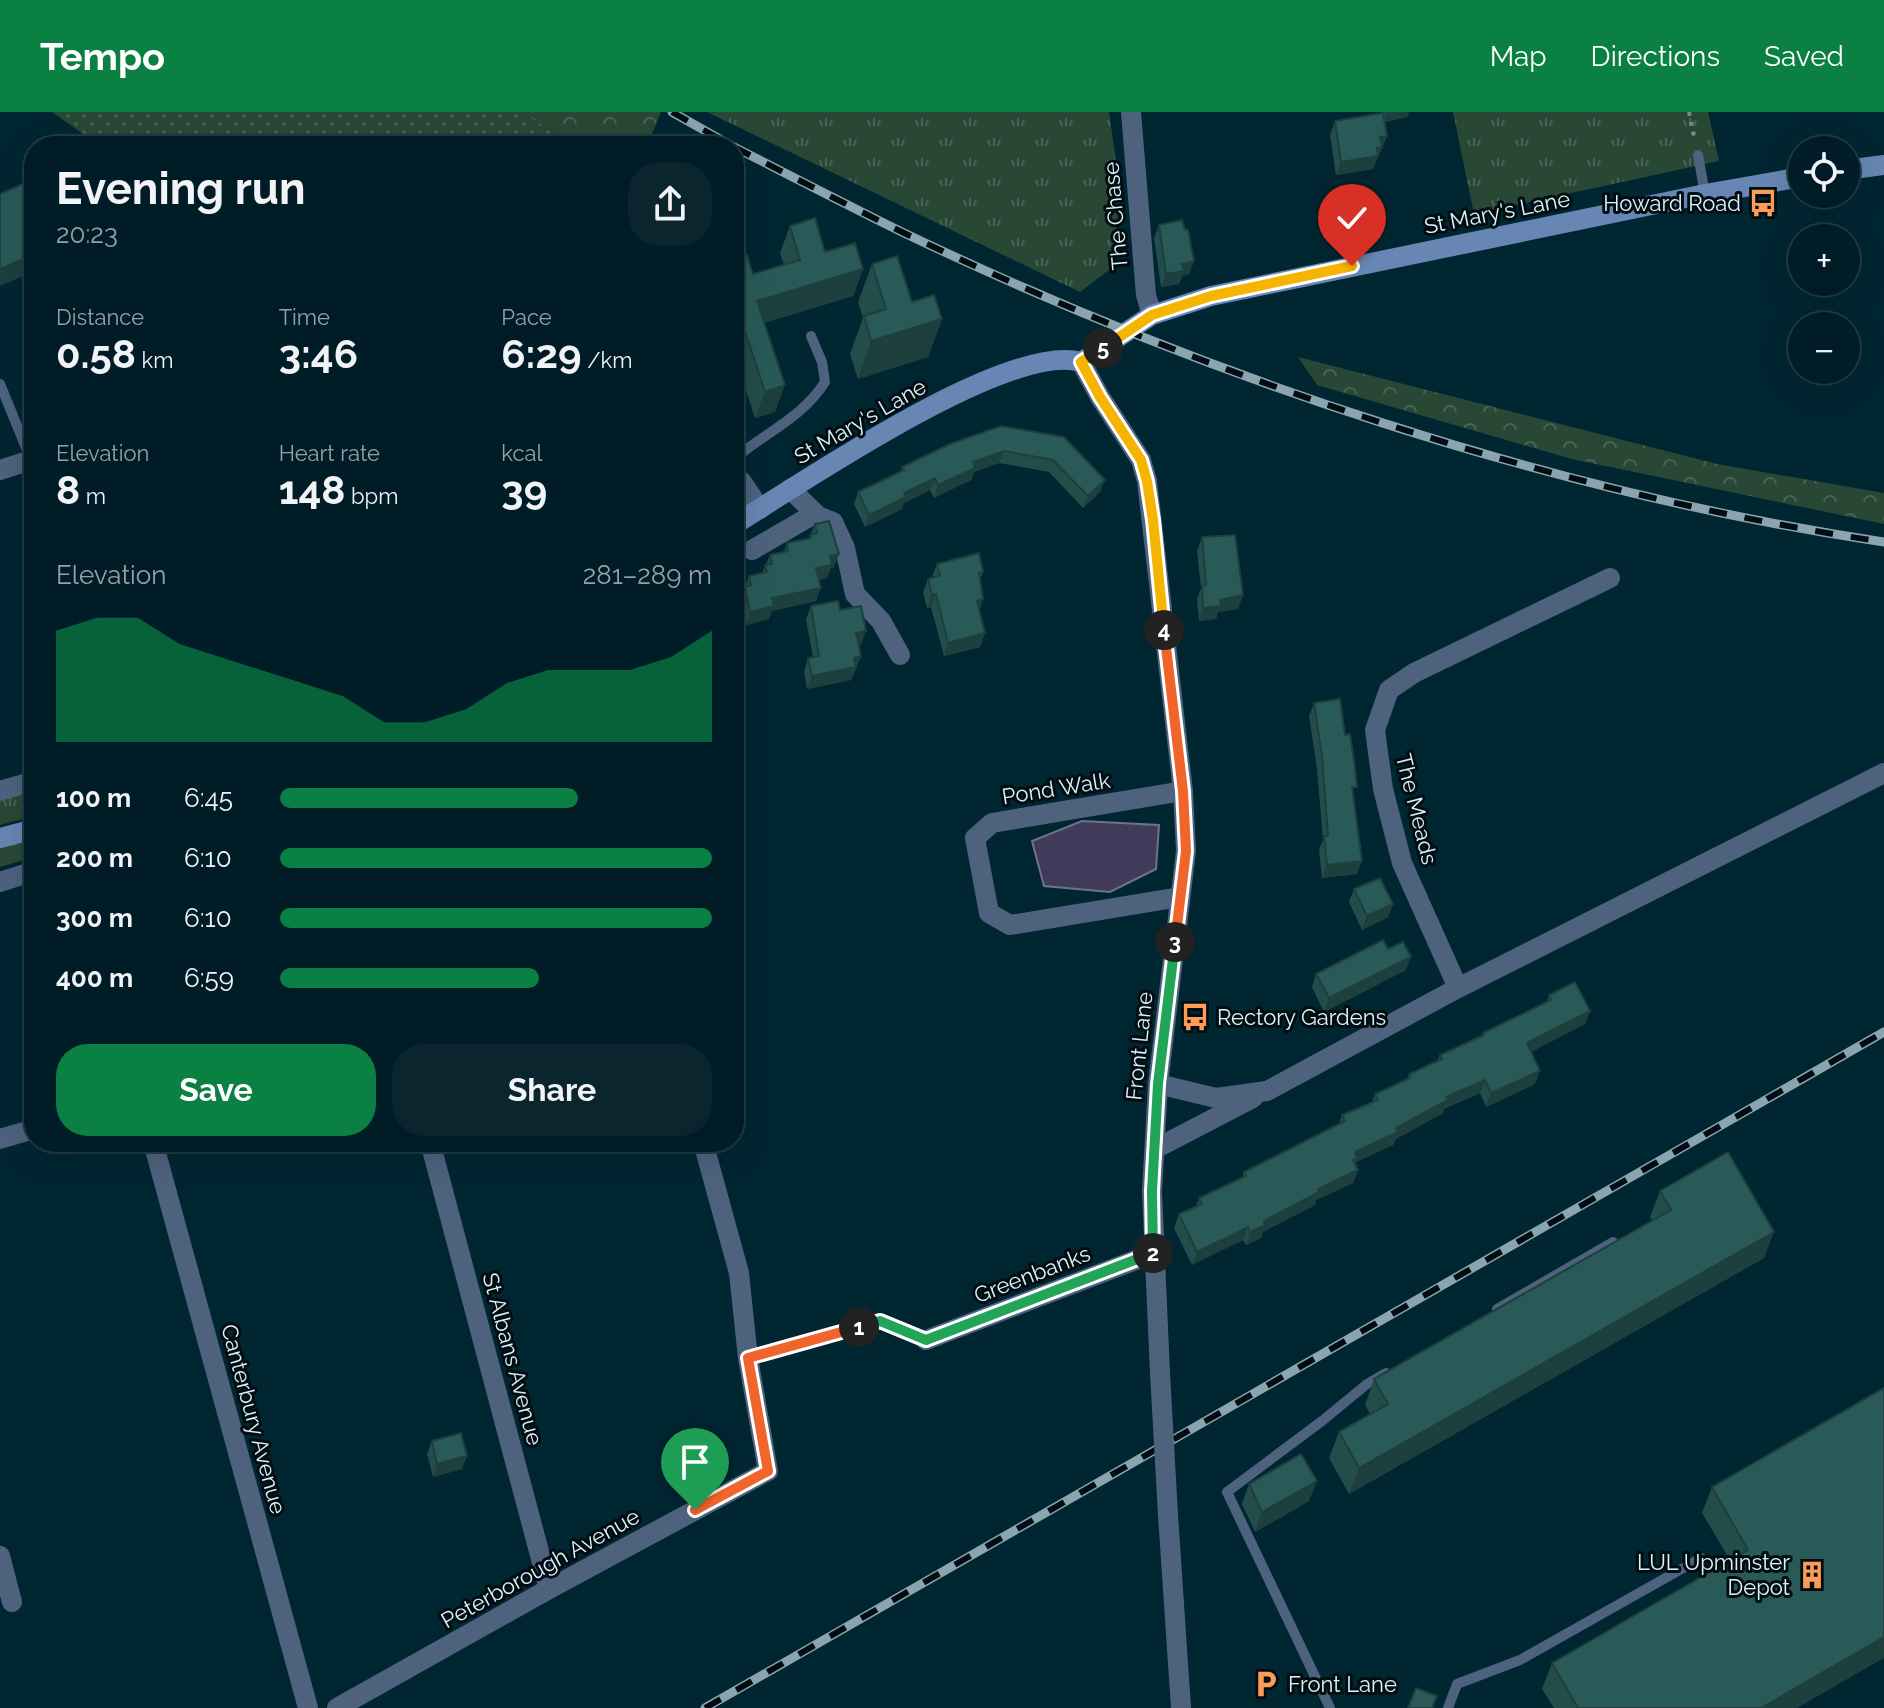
<!DOCTYPE html>
<html lang="en">
<head>
<meta charset="utf-8">
<style>
  :root { --surface:#001c26; --page:#0a252e; --text:#f1f3f6; --muted:#95a1a7; --line:#223a43; --accent:#0b8043 }
  body { margin:0; font-family:Raleway,sans-serif; background:var(--page); color:var(--text); height:100vh; display:flex; flex-direction:column; font-size:30px; white-space:nowrap }
  * { box-sizing:border-box; margin:0 }
  p { font-size:26px; color:var(--muted) }
  .icon { flex:none; width:44px; height:44px; fill:none; stroke:currentColor; stroke-width:2; stroke-linecap:round; stroke-linejoin:round }
  .map { position:relative; flex:1; overflow:hidden }
  .side { position:absolute; left:24px; top:24px; width:720px; height:1016px; display:flex; flex-direction:column; background:var(--surface); border-radius:32px; box-shadow:0 8px 32px #0002,0 0 0 2px var(--line) }
  .side>* { flex:none }
  .buttons { position:absolute; left:1788px; top:24px; display:grid; gap:16px }
  .buttons a { display:grid; place-items:center; width:72px; height:72px; border-radius:50%; background:var(--surface); box-shadow:0 8px 32px #0002,0 0 0 2px var(--line); font-size:40px }
  .pin { position:absolute; display:grid; place-items:center; width:68px; height:68px; color:#fff; margin:-82px -34px; border-radius:50% 50% 50% 0; rotate:-45deg; box-shadow:0 0 8px #0007 }
  .pin .icon { rotate:45deg }
  .km { position:absolute; width:40px; height:40px; margin:-20px; border-radius:50%; background:#222; color:#fff; font-size:22px; line-height:40px; text-align:center }
  .round { display:grid; place-items:center; flex:none; width:84px; height:84px; border-radius:32px; background:var(--page) }
  .head { display:flex; align-items:center; justify-content:space-between; height:136px; padding:0 32px }
  h1 { font-size:44px; font-weight:700; line-height:60px }
  .stats { display:grid; grid-template-columns:repeat(3,1fr); gap:12px; height:136px; padding:8px 32px }
  .stats div { display:grid; align-content:center }
  .stats b { font-size:40px; font-weight:700 }
  .stats small { font-size:22px; font-weight:400 }
  .stats p { font-size:22px }
  .chart { height:224px; padding:16px 32px }
  .chart p { display:flex; justify-content:space-between }
  .chart svg { width:100%; height:144px; margin-top:8px; fill:var(--accent); opacity:.7 }
  .button { display:flex; gap:16px; margin-top:auto; padding:16px 32px }
  .button a { flex:1; height:92px; border-radius:32px; background:var(--accent); color:#fff; font-size:32px; font-weight:700; line-height:92px; text-align:center }
  .button a+a { background:var(--page); color:var(--text) }
  ul { padding:0 32px; list-style:none; font-size:26px }
  li { display:grid; grid-template-columns:128px 96px 1fr; align-items:center; height:60px }
  li i { height:20px; border-radius:10px; background:var(--accent) }
  header { display:flex; align-items:center; gap:48px; box-sizing:border-box; height:112px; padding:0 40px; background:var(--accent); color:#fff }
  header strong { font-size:38px }
  nav { display:flex; gap:44px; margin-inline-start:auto; font-size:28px }
  .map>svg:first-child { display:block }
  .grass { fill:url(#grass-tufts) }
  .forest { fill:url(#forest-crowns) }
  .garden { fill:url(#garden-dots) }
  .water { fill:#403b5a; stroke:#6f728a; stroke-width:2 }
  .lines { fill:none; stroke-linecap:round; stroke-linejoin:round }
  .path { stroke:#718e98; stroke-width:4; stroke-dasharray:4 6; stroke-linecap:butt }
  .lane { stroke:#4e627e; stroke-width:10 }
  .street { stroke:#4e627e; stroke-width:20 }
  .secondary { stroke:#6786b3; stroke-width:20 }
  .rail-casing { stroke:#8aa5af; stroke-width:9 }
  .rail { stroke:#020d12; stroke-width:6; stroke-dasharray:18; stroke-linecap:butt }
  .street-bridge { stroke:#4e627e; stroke-width:20 }
  .wall { fill:#234d4b }
  .shaded-wall { fill:#1d3f3d }
  .building { fill:#295a57; stroke:#1d3f3d; stroke-width:2 }
  .split-1-casing { stroke:#fff; stroke-width:16 }
  .split-2-casing { stroke:#fff; stroke-width:16 }
  .split-3-casing { stroke:#fff; stroke-width:16 }
  .split-4-casing { stroke:#fff; stroke-width:16 }
  .split-5-casing { stroke:#fff; stroke-width:16 }
  .split-6-casing { stroke:#fff; stroke-width:16 }
  .split-1 { stroke:#f0652b; stroke-width:10 }
  .split-2 { stroke:#22a559; stroke-width:10 }
  .split-3 { stroke:#22a559; stroke-width:10 }
  .split-4 { stroke:#f0652b; stroke-width:10 }
  .split-5 { stroke:#f5b400; stroke-width:10 }
  .split-6 { stroke:#f5b400; stroke-width:10 }
  .labels { text-anchor:middle; dominant-baseline:central; stroke-width:6; stroke-linejoin:round; paint-order:stroke }
  .poi-label { font-size:22px; fill:#def2fa; stroke:#020d12; text-anchor:end }
  .street-label { font-size:22px; fill:#def2fa; stroke:#020d12 }
</style>
</head>
<body>
<header>
<strong>Tempo</strong>
<nav><a>Map</a><a>Directions</a><a>Saved</a></nav>
</header>
<div class="map">
<svg width="1884" height="1596" viewBox="0 0 1884 1596">
  <defs>
    <pattern id="grass-tufts" width="24" height="20" patternUnits="userSpaceOnUse" patternTransform="scale(2)"><rect width="24" height="20" fill="#284835"/><path d="M3 7l-1-3M5 7V3M7 7l1-3M15 17l-1-3M17 17v-4M19 17l1-3" fill="none" stroke="#476353"/></pattern>
    <pattern id="forest-crowns" width="20" height="18" patternUnits="userSpaceOnUse" patternTransform="scale(2)"><rect width="20" height="18" fill="#284835"/><path d="M2 6a3 3 0 1 1 6 0M12 15a3 3 0 1 1 6 0" fill="none" stroke="#476353"/></pattern>
    <pattern id="garden-dots" width="8" height="8" patternUnits="userSpaceOnUse" patternTransform="scale(2)"><rect width="8" height="8" fill="#284835"/><path d="M2 2h.1M6 6h.1" fill="none" stroke="#476353" stroke-width="1.8" stroke-linecap="round"/></pattern>
  </defs>
  <rect width="100%" height="100%" fill="#002632"/>
  <g class="grass">
    <polygon points="707,0 1109,0 1120,77 1113,155 1080,180"/>
    <polygon points="1453,0 1708,0 1719,49 1474,102"/>
    <polygon points="34,678 34,704 0,713 0,688"/>
    <polygon points="34,725 34,745 0,755 0,734"/>
  </g>
  <g class="forest">
    <polygon points="521,0 661,0 647,34 576,34"/>
    <polygon points="1298,245 1717,352 1884,381 1884,412 1572,347 1317,273"/>
  </g>
  <polygon class="garden" points="52,0 521,0 576,34 413,34 410,28 399,34 100,34"/>
  <polygon class="water" points="1082,709 1159,713 1156,757 1110,780 1044,774 1032,729"/>
  <g class="lines">
    <g class="path">
      <polyline points="1689,0 1695,29"/>
      <polyline points="768,1240 880,1209 909,1221"/>
    </g>
    <g class="lane">
      <polyline points="1698,43 1705,82"/>
      <polyline points="0,272 31,348"/>
      <path d="M734 347C765 321 803 305 825 270L822 250 811 224"/>
      <polyline points="1497,1197 1613,1130"/>
      <polyline points="1330,1596 1227,1380 1322,1309 1367,1272 1386,1261"/>
      <polyline points="1448,1596 1457,1572 1520,1548 1701,1446"/>
    </g>
    <g class="street">
      <polyline points="1131,0 1146,183 1152,203"/>
      <polyline points="1081,250 1100,285 1141,348 1147,369 1183,679 1186,739 1158,972 1152,1079 1160,1261"/>
      <polyline points="0,358 34,347"/>
      <polyline points="734,364 742,370 760,397"/>
      <polyline points="790,377 818,404 833,410 845,436 855,482 881,509 900,543"/>
      <polyline points="752,438 814,402"/>
      <polyline points="0,679 34,669"/>
      <polyline points="0,770 34,759"/>
      <polyline points="1180,785 1010,813 989,801 975,726 992,711 1183,679"/>
      <polyline points="1458,876 1402,751 1383,677 1375,618 1389,578 1414,561 1610,466"/>
      <polyline points="1158,972 1216,986 1267,979 1458,876 1884,661"/>
      <polyline points="0,1027 34,1017"/>
      <polyline points="153,1030 308,1596"/>
      <polyline points="430,1030 549,1477"/>
      <polyline points="1155,1037 1253,986"/>
      <polyline points="926,1228 1154,1141"/>
      <polyline points="1168,1403 1181,1596"/>
      <polyline points="0,1444 12,1490"/>
      <polyline points="337,1596 549,1477 768,1359 748,1246 739,1161 703,1030"/>
    </g>
    <g class="secondary">
      <polyline points="1846,58 1884,53"/>
      <path d="M734 413C800 372 1009 229 1081 250L1152 203 1211 184 1705 82 1802 65"/>
      <polyline points="0,726 34,717"/>
    </g>
    <defs>
      <g id="rail">
        <polyline points="672,0 732,34"/>
        <path d="M734 35C791 64 847 93 904 121 1206 265 1553 381 1884 430"/>
        <polyline points="705,1596 1884,920"/>
      </g>
    </defs>
    <use href="#rail" class="rail-casing"/>
    <use href="#rail" class="rail"/>
    <polyline class="street-bridge" points="1160,1261 1168,1403"/>
  </g>
  <g class="wall">
    <polygon points="1383,0 1409,0 1407,5 1385,10 1387,24 1373,57 1336,63 1330,23 1335,9 1383,1"/>
    <polygon points="1159,113 1185,118 1194,149 1189,162 1182,164 1179,172 1161,175 1154,126"/>
    <polygon points="790,114 825,140 863,157 853,184 764,211 775,300 755,306 734,243 734,147 753,162 784,153 780,141"/>
    <polygon points="872,152 912,190 942,207 928,245 858,267 850,242 863,206 858,190"/>
    <polygon points="1064,325 1100,380 1083,396 1049,360 999,351 974,360 971,368 934,386 930,378 904,391 902,397 865,415 854,392 858,380 900,360 902,355"/>
    <polygon points="815,412 834,455 831,456 827,466 819,468 816,489 772,499 769,507 746,513 740,488 749,464 762,461 770,443 784,440 787,431 809,427"/>
    <polygon points="1202,425 1243,483 1238,497 1218,500 1216,507 1199,509 1197,487 1201,476 1197,439"/>
    <polygon points="937,452 983,460 980,469 979,498 985,521 980,535 944,544 931,495 927,496 923,480 928,467 932,465"/>
    <polygon points="811,494 840,498 861,533 858,533 861,544 851,568 807,577 804,560 808,546 813,546 806,507"/>
    <polygon points="1314,591 1353,684 1357,762 1322,766 1319,738 1323,728 1317,657 1309,604"/>
    <polygon points="1354,777 1393,792 1388,805 1362,818 1349,790"/>
    <polygon points="1388,837 1406,858 1324,900 1312,875 1316,862"/>
    <polygon points="1549,883 1590,899 1585,912 1531,940 1535,972 1486,995 1480,981 1444,997 1443,1001 1396,1027 1393,1033 1356,1050 1355,1053 1358,1058 1353,1071 1316,1088 1315,1093 1263,1120 1261,1126 1246,1133 1243,1128 1192,1153 1174,1116 1179,1102 1196,1094 1199,1086 1242,1066 1244,1060 1339,1012 1342,1003 1372,990 1375,982 1407,968 1409,962 1437,949 1440,943 1482,924 1483,921 1546,891"/>
    <polygon points="1660,1079 1764,1146 1349,1382 1329,1346 1339,1320 1370,1302 1365,1293 1374,1267 1652,1109 1650,1105"/>
    <polygon points="1884,1276 1797,1596 1554,1596 1542,1577 1552,1551 1730,1448 1702,1401 1712,1375"/>
    <polygon points="432,1329 462,1357 433,1365 427,1342"/>
    <polygon points="1249,1372 1309,1389 1255,1420 1242,1392"/>
  </g>
  <g class="shaded-wall">
    <polygon points="1402,0 1409,0 1407,5 1385,10 1387,3"/>
    <polygon points="1387,24 1373,57 1336,63 1341,50 1380,25"/>
    <polygon points="34,132 34,148 33,149 28,162 0,174 0,157"/>
    <polygon points="1194,149 1189,162 1182,164 1179,172 1161,175 1166,162 1182,152"/>
    <polygon points="863,157 853,184 747,216 757,189"/>
    <polygon points="942,207 928,245 858,267 871,229"/>
    <polygon points="785,273 775,300 755,306 765,280"/>
    <polygon points="1004,339 999,351 974,360 971,368 934,386 938,373 973,350"/>
    <polygon points="935,366 930,378 904,391 902,397 865,415 869,403 904,381"/>
    <polygon points="1105,368 1100,380 1083,396 1088,384"/>
    <polygon points="839,442 834,455 831,456 827,466 812,470 816,456 830,444"/>
    <polygon points="821,476 816,489 772,499 769,507 746,513 750,500 772,486"/>
    <polygon points="936,482 931,495 927,496 932,483"/>
    <polygon points="1243,483 1238,497 1218,500 1216,507 1199,509 1203,496 1220,488"/>
    <polygon points="983,487 979,500 977,489"/>
    <polygon points="866,519 861,533 851,535 856,521"/>
    <polygon points="985,521 980,535 944,544 948,531"/>
    <polygon points="861,544 851,568 807,577 812,564 854,546"/>
    <polygon points="1362,749 1357,762 1322,766 1327,753"/>
    <polygon points="1393,792 1388,805 1362,818 1367,804"/>
    <polygon points="1411,845 1406,858 1324,900 1329,886"/>
    <polygon points="1590,899 1585,912 1522,944 1527,931"/>
    <polygon points="1540,959 1535,972 1486,995 1491,981"/>
    <polygon points="1485,968 1480,981 1444,997 1443,1001 1396,1027 1393,1033 1356,1050 1353,1059 1355,1040 1446,985"/>
    <polygon points="1358,1058 1353,1071 1316,1088 1315,1093 1263,1120 1261,1126 1246,1133 1250,1120 1264,1109 1318,1077"/>
    <polygon points="1248,1115 1243,1128 1192,1153 1197,1140"/>
    <polygon points="1774,1120 1764,1146 1349,1382 1359,1356"/>
    <polygon points="467,1344 462,1357 433,1365 437,1352"/>
    <polygon points="1317,1369 1309,1389 1255,1420 1262,1400"/>
    <polygon points="1884,1525 1884,1546 1797,1596 1761,1596"/>
  </g>
  <g class="building">
    <polygon points="1387,0 1402,0 1387,3"/>
    <polygon points="1383,1 1387,24 1380,25 1382,36 1377,36 1378,44 1341,50 1335,9"/>
    <polygon points="34,67 34,132 31,133 34,142 0,157 0,82"/>
    <polygon points="815,106 825,140 855,131 863,157 757,189 785,273 765,280 738,198 742,196 734,172 734,147 747,143 753,162 800,148 790,114"/>
    <polygon points="1182,108 1185,118 1188,118 1194,149 1182,152 1184,159 1166,162 1159,113"/>
    <polygon points="897,144 912,190 934,183 942,207 871,229 864,204 886,197 872,152"/>
    <polygon points="1001,314 1064,325 1105,368 1088,384 1053,348 1004,339 973,350 975,356 938,373 935,366 904,381 906,385 869,403 858,380 904,358 902,355 950,332"/>
    <polygon points="829,409 839,442 830,444 832,453 816,456 821,476 772,486 774,494 750,500 745,475 751,473 749,464 767,460 765,453 772,452 770,443 788,439 787,431 811,426 810,423 817,421 815,412"/>
    <polygon points="1235,423 1243,483 1220,488 1221,494 1203,496 1202,474 1206,473 1202,425"/>
    <polygon points="979,441 983,460 979,461 983,487 977,489 985,521 948,531 936,482 932,483 928,467 940,463 937,452"/>
    <polygon points="838,489 840,498 861,494 866,519 856,521 861,544 854,546 856,555 812,564 808,546 819,544 811,494"/>
    <polygon points="1340,587 1345,623 1350,622 1354,649 1357,675 1352,675 1362,749 1327,753 1324,724 1328,724 1322,644 1314,591"/>
    <polygon points="1380,766 1393,792 1367,804 1354,777"/>
    <polygon points="1383,828 1388,837 1403,830 1411,845 1329,886 1316,862"/>
    <polygon points="1575,870 1590,899 1527,931 1540,959 1491,981 1485,968 1446,985 1448,988 1396,1016 1398,1020 1355,1040 1358,1046 1353,1048 1358,1058 1318,1077 1319,1080 1264,1109 1265,1113 1250,1120 1248,1115 1197,1140 1179,1102 1202,1092 1199,1086 1246,1064 1244,1060 1345,1009 1342,1003 1378,988 1375,982 1410,966 1409,962 1442,947 1440,943 1484,923 1483,921 1551,888 1549,883"/>
    <polygon points="1728,1040 1774,1120 1359,1356 1339,1320 1388,1292 1374,1267 1671,1098 1660,1079"/>
    <polygon points="1884,1276 1884,1525 1761,1596 1578,1596 1552,1551 1748,1438 1712,1375"/>
    <polygon points="461,1321 467,1344 437,1352 432,1329"/>
    <polygon points="1301,1342 1317,1369 1262,1400 1249,1372"/>
    <polygon points="1416,1576 1437,1584 1432,1596 1408,1596"/>
  </g>
  <g class="lines">
    <defs>
      <polyline id="split-1" points="695,1398 768,1359 748,1246 859,1215"/>
      <polyline id="split-2" points="859,1215 880,1209 926,1228 1153,1141"/>
      <polyline id="split-3" points="1153,1141 1152,1079 1158,972 1175,830"/>
      <polyline id="split-4" points="1164,518 1183,679 1186,739 1175,830"/>
      <polyline id="split-5" points="1103,236 1081,250 1100,285 1141,348 1147,369 1153,408 1164,518"/>
      <polyline id="split-6" points="1103,236 1152,203 1211,184 1352,154"/>
    </defs>
    <use href="#split-1" class="split-1-casing"/>
    <use href="#split-2" class="split-2-casing"/>
    <use href="#split-3" class="split-3-casing"/>
    <use href="#split-4" class="split-4-casing"/>
    <use href="#split-5" class="split-5-casing"/>
    <use href="#split-6" class="split-6-casing"/>
    <use href="#split-1" class="split-1"/>
    <use href="#split-2" class="split-2"/>
    <use href="#split-3" class="split-3"/>
    <use href="#split-4" class="split-4"/>
    <use href="#split-5" class="split-5"/>
    <use href="#split-6" class="split-6"/>
  </g>
  <defs>
    <symbol id="bus-bare" viewBox="-9 -9 18 18"><path d="M-5-6H5V4H4V6H2V4H-2V6H-4V4H-5ZM-3.5-4V0h7V-4ZM-3.5 1.2v1.5H-2V1.2ZM2 1.2v1.5H3.5V1.2Z" fill="#fd9c56" stroke="#020d12" stroke-width="2.5" paint-order="stroke"/></symbol>
    <symbol id="building-bare" viewBox="-9 -9 18 18"><path d="M-4-6H4V6H1V3H-1V6H-4ZM-2.5-4.3h1.7v1.8h-1.7ZM.8-4.3h1.7v1.8H.8ZM-2.5-1h1.7V.8h-1.7ZM.8-1h1.7V.8H.8Z" fill="#fd9c56" stroke="#020d12" stroke-width="2.5" paint-order="stroke"/></symbol>
    <symbol id="parking-bare" viewBox="-9 -9 18 18"><path d="M-3.5-5.5H1a3.5 3.5 0 0 1 0 7H-1V5.5H-3.5ZM-1-3.4V-.6H.8a1.4 1.4 0 0 0 0-2.8Z" fill="#fd9c56" stroke="#020d12" stroke-width="2.5" paint-order="stroke"/></symbol>
  </defs>
  <g fill-rule="evenodd">
    <use href="#bus-bare" x="1743" y="71" width="40" height="40"/>
    <use href="#bus-bare" x="1175" y="885" width="40" height="40"/>
    <use href="#building-bare" x="1792" y="1443" width="40" height="40"/>
    <use href="#parking-bare" x="1246" y="1552" width="40" height="40"/>
  </g>
  <g class="labels">
    <g class="poi-label">
      <text x="1741" y="91">Howard Road</text>
      <text x="1217" y="905" text-anchor="start">Rectory Gardens</text>
      <text x="1790" y="1450">LUL Upminster<tspan x="1790" dy="25">Depot</tspan></text>
      <text x="1288" y="1572" text-anchor="start">Front Lane</text>
    </g>
    <g class="street-label">
      <text transform="translate(1497 100) rotate(-11)">St Mary's Lane</text>
      <text transform="translate(1115 104) rotate(-95)">The Chase</text>
      <text transform="translate(860 309) rotate(-30)">St Mary's Lane</text>
      <text transform="translate(1056 676) rotate(-9)">Pond Walk</text>
      <text transform="translate(1417 697) rotate(76)">The Meads</text>
      <text transform="translate(1139 934) rotate(-84)">Front Lane</text>
      <text transform="translate(1032 1162) rotate(-21)">Greenbanks</text>
      <text transform="translate(513 1247) rotate(75)">St Albans Avenue</text>
      <text transform="translate(254 1307) rotate(75)">Canterbury Avenue</text>
      <text transform="translate(540 1456) rotate(-29)">Peterborough Avenue</text>
    </g>
  </g>
</svg>
<div class="buttons">
<a><svg class="icon" aria-label="locate" viewBox="0 0 24 24"><circle cx="12" cy="12" r="6"/><path d="M12 2v4M12 18v4M2 12h4M18 12h4"/></svg></a>
<a>+</a>
<a>−</a>
</div>
<div class="pin" style="left:695px;top:1398px;background:#1e9e55"><svg class="icon" aria-label="arrive" viewBox="0 0 24 24"><path d="M6 21V4h12l-3 4 3 4H6"/></svg></div>
<div class="pin" style="left:1352px;top:154px;background:#d93025"><svg class="icon" aria-label="check" viewBox="0 0 24 24"><path d="M5 12l5 5 9-10"/></svg></div>
<b class="km" style="left:859px;top:1215px">1</b>
<b class="km" style="left:1153px;top:1141px">2</b>
<b class="km" style="left:1175px;top:830px">3</b>
<b class="km" style="left:1164px;top:518px">4</b>
<b class="km" style="left:1103px;top:236px">5</b>
<section class="side">
<div class="head"><div><h1>Evening run</h1><p>20:23</p></div><a class="round"><svg class="icon" aria-label="share" viewBox="0 0 24 24"><path d="M12 15V3M7 8l5-5 5 5M5 13v7h14v-7"/></svg></a></div>
<div class="stats">
<div><p>Distance</p><b>0.58<small> km</small></b></div>
<div><p>Time</p><b>3:46</b></div>
<div><p>Pace</p><b>6:29<small> /km</small></b></div>
</div>
<div class="stats">
<div><p>Elevation</p><b>8<small> m</small></b></div>
<div><p>Heart rate</p><b>148<small> bpm</small></b></div>
<div><p>kcal</p><b>39</b></div>
</div>
<div class="chart"><p><span>Elevation</span>281–289 m</p>
<svg viewBox="0 0 160 44" preserveAspectRatio="none"><path d="M0 44V10L10 6L20 6L30 14L40 18L50 22L60 26L70 30L80 38L90 38L100 34L110 26L120 22L130 22L140 22L150 18L160 10V44z"/></svg>
</div>
<ul>
<li><b>100 m</b>6:45<i style="width:69%"></i></li>
<li><b>200 m</b>6:10<i style="width:100%"></i></li>
<li><b>300 m</b>6:10<i style="width:100%"></i></li>
<li><b>400 m</b>6:59<i style="width:60%"></i></li>
</ul>
<div class="button"><a>Save</a><a>Share</a></div>
</section>
</div>
</body>
</html>
